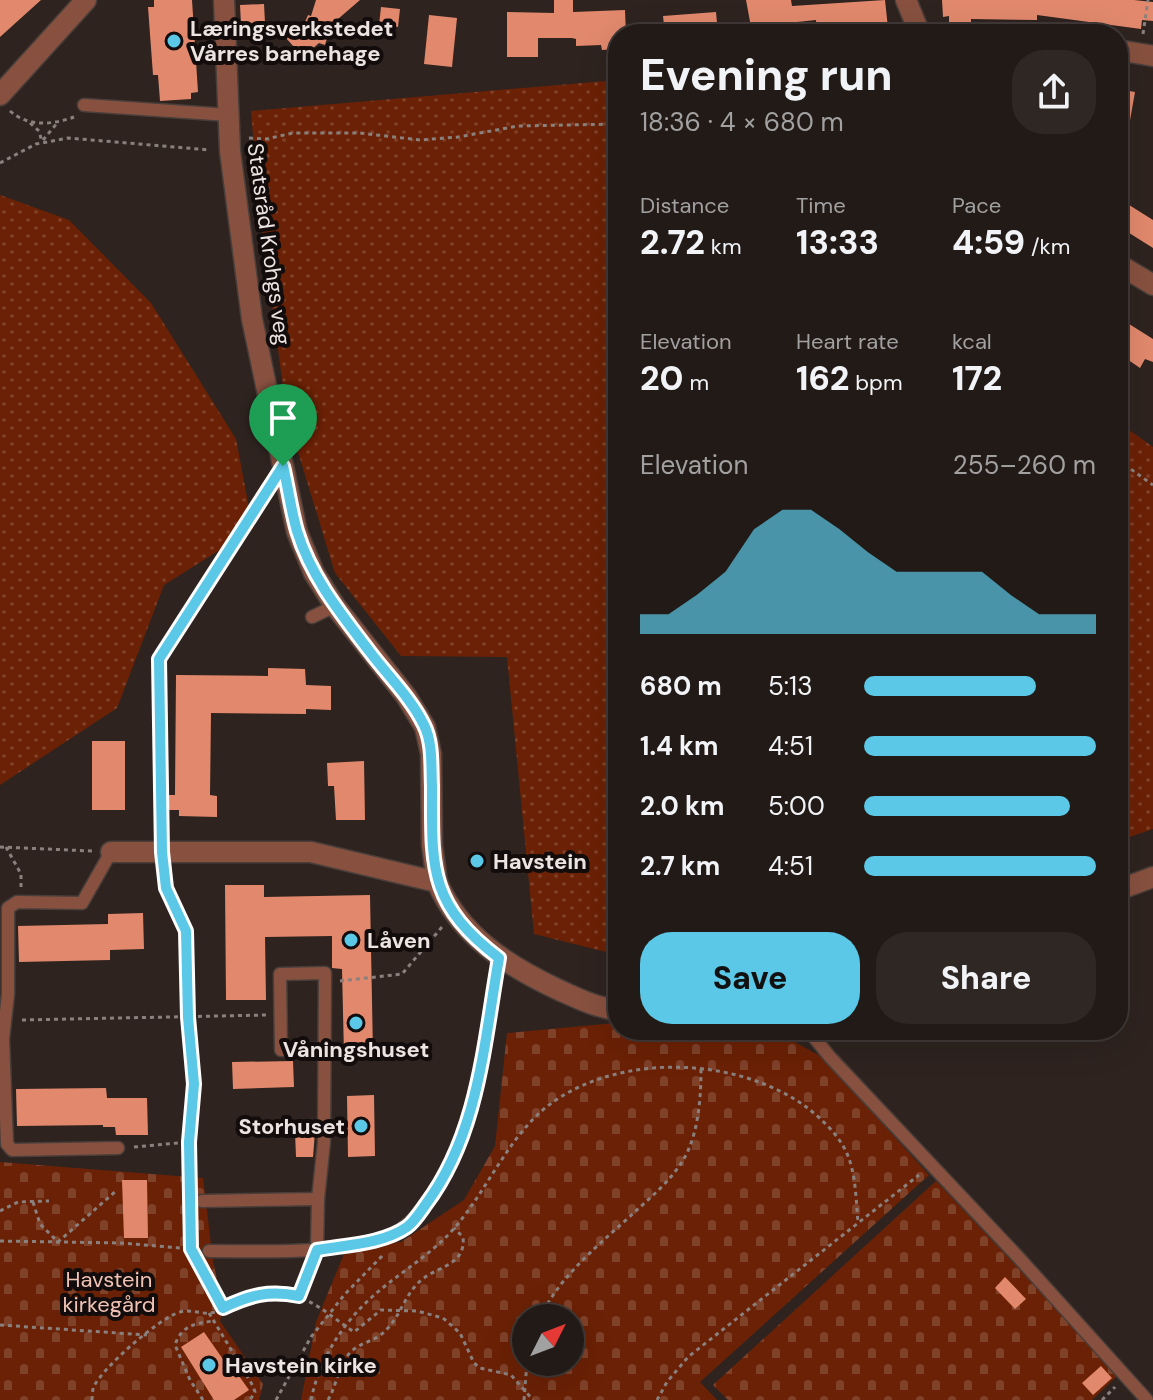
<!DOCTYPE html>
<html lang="en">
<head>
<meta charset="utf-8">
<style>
  :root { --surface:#221a17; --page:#2e2724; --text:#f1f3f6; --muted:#a2a1a1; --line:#3f3836; --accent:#5ac8e6 }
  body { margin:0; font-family:"DM Sans",sans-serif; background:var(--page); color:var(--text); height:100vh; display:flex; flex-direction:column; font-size:30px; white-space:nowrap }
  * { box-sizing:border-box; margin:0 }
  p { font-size:26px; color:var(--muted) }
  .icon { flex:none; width:44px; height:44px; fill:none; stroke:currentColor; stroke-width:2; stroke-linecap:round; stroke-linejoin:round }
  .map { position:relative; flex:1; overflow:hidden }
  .sheet { position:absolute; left:608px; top:24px; width:520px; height:1016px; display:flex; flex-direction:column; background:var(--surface); border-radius:32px; box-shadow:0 8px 32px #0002,0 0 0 2px var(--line) }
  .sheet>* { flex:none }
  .needle { width:52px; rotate:48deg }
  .buttons { position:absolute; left:512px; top:1304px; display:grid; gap:16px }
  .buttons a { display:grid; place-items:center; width:72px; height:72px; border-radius:50%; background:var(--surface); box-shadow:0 8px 32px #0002,0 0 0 2px var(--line); font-size:40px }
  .pin { position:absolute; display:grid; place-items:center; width:68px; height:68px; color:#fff; margin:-82px -34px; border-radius:50% 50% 50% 0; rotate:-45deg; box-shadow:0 0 8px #0007 }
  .pin .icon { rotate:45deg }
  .round { display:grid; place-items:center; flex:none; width:84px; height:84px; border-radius:32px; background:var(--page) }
  .head { display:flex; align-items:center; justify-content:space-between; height:136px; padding:0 32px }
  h1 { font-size:44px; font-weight:800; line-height:60px }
  .figures { display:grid; grid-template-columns:repeat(3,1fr); gap:12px; height:136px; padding:8px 32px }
  .figures div { display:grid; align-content:center }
  .figures b { font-size:34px; font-weight:800 }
  .figures small { font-size:22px; font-weight:400 }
  .figures p { font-size:22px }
  .chart { height:224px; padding:16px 32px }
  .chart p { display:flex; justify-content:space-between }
  .chart svg { width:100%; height:144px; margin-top:8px; fill:var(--accent); opacity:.7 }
  .cta { display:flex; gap:16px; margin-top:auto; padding:16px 32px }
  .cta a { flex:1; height:92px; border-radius:32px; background:var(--accent); color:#111; font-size:32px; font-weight:800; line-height:92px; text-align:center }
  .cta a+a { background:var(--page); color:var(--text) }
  ul { padding:0 32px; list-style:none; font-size:26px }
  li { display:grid; grid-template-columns:128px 96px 1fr; align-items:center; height:60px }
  li i { height:20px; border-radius:10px; background:var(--accent) }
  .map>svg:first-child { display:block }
  .grass { fill:url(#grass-dots) }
  .cemetery { fill:url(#cemetery-stones); fill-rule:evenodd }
  .building { fill:#e2896d }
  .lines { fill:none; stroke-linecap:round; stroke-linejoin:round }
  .lane-casing { stroke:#493e3a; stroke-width:15 }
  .street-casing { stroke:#493e3a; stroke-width:23 }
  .path { stroke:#8a817e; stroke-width:3; stroke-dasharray:4 4; stroke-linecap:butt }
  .lane { stroke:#88513f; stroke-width:12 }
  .street { stroke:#88513f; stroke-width:20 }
  .route-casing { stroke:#fff; stroke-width:16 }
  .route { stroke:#5ac8e6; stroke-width:10 }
  .poi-dot { fill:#5ac8e6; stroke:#120d0c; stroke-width:3 }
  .labels { text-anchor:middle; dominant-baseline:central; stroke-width:8; stroke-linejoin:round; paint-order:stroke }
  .poi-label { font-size:22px; font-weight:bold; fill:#ece4e2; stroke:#120d0c; text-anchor:start }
  .street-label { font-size:22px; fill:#ece4e2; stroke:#120d0c }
  .park-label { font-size:22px; fill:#f2c3b4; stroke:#120d0c }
</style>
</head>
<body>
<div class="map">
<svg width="1153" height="1400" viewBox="0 0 1153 1400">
  <defs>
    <pattern id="grass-dots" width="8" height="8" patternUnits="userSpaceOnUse" patternTransform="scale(2)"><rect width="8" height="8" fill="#6b2105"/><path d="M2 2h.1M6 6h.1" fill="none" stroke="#804129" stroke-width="1.8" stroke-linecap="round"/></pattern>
    <pattern id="cemetery-stones" width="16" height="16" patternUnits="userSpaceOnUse" patternTransform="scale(2)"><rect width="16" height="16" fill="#6b2105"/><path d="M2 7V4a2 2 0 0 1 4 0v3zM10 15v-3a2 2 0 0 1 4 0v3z" fill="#804129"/></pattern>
  </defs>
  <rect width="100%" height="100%" fill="#2e231f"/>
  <g class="grass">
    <polygon points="618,80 618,955 534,934 507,657 401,656 335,573 287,416 259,208 251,111"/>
    <polygon points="0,195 69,220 151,303 236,439 253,529 164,585 117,708 0,785"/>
    <polygon points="1118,422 1153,447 1153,829 1118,841"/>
  </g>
  <g class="cemetery">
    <path d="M615 1023H618V1030H665L686 1033 713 1030H773L822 1057 929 1175 700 1382 717 1400H301L316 1322 346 1249 401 1242 464 1200 495 1146 507 1033ZM526 1318H570V1362H526Z"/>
    <polygon points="0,1162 203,1178 213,1261 223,1308 220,1321 263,1384 259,1400 0,1400"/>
    <polygon points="936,1181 1119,1374 1092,1400 728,1400 713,1385"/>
  </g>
  <g class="building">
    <polygon points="0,0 41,0 0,37"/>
    <polygon points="154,0 192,0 198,92 191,93 191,99 160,101 158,75 153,75 148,7 154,7"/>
    <polygon points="316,0 360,0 338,19 335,31 330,29 325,45 319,43 303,57 286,38 305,22 308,15 311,16"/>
    <polygon points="554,0 573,0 573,12 625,10 626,34 618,34 618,49 602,50 601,45 576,46 576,39 572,38 538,38 538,57 507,57 507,12 554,13"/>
    <polygon points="746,0 791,0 792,6 885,0 888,28 843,34 817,34 816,20 751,27"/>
    <polygon points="942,0 1134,0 1153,2 1153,21 1142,20 1141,29 1037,15 1037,20 971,19 971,22 949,22 949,16 943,17"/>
    <polygon points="264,4 265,23 241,24 240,5"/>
    <polygon points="381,7 400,9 398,27 379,25"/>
    <polygon points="716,12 718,34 665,34 663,16"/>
    <polygon points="429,15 457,18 452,67 424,64"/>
    <polygon points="1118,89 1135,92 1126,143 1118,142"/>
    <polygon points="1118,198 1153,220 1153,248 1118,226"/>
    <polygon points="1118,317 1153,339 1153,362 1145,359 1140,368 1118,353"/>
    <polygon points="268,668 305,669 306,685 331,686 331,710 306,709 306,714 211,713 210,795 217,796 217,817 179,816 179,810 169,810 169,795 175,795 176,675 268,676"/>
    <rect x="92" y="741" width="33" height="69"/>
    <polygon points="364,761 365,820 336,820 334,786 328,786 327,763"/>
    <polygon points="225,885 264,885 264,897 370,895 373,1054 344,1055 342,969 332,968 332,936 265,937 266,1000 226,1000"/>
    <polygon points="143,913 144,949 110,950 110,960 19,962 18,926 108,924 108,914"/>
    <polygon points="293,1061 294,1087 233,1089 232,1062"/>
    <polygon points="106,1088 107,1098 147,1098 148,1135 116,1135 115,1127 103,1127 103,1125 17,1126 16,1089"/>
    <polygon points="374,1095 375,1156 348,1157 347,1096"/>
    <polygon points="295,1132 315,1132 313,1157 296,1157"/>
    <polygon points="122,1180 147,1180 148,1238 124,1238"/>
    <polygon points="1005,1277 1026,1299 1015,1309 995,1288"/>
    <polygon points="204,1332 236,1378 239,1376 249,1390 234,1400 214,1400 181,1347"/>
    <polygon points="1101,1366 1112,1378 1093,1395 1082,1383"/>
  </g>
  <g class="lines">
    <defs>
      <g id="lane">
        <polyline points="84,105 229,115"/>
        <polyline points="312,617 335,606"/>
        <polyline points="111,852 82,903 17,902 8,908 8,994 3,1039 7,1144 12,1150 118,1148"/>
        <polyline points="808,1030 830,1057 1020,1259 1147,1400"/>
        <polyline points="202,1201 318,1199"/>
        <polyline points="317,1250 318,1199 324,1142 325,973 280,974 281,1050 323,1049"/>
        <path d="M209 1251C262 1251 336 1255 386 1237 405 1230 415 1218 427 1202 479 1132 484 1042 499 958"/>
      </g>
      <g id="street">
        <polyline points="224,0 230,151 252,319 297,532 314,573 335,606 406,696 425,727 431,754 432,845 437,882"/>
        <polyline points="906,0 920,34"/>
        <polyline points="1118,50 1153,56"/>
        <polyline points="0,95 86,0"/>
        <polyline points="1118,264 1153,285"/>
        <path d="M111 852H311L437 882C460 936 508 966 559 990 579 999 597 1008 618 1010"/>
        <polyline points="1118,890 1153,877"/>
      </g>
    </defs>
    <use href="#lane" class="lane-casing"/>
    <use href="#street" class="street-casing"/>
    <g class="path">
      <polyline points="1143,34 1148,0"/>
      <path d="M10 111C28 127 52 125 74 117"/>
      <polyline points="30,123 39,131 42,142"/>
      <polyline points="249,138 266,139 293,133 360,133 420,140 458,137 518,126 618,124"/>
      <polyline points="43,140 58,122"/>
      <polyline points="0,163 36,144 68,138 210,150"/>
      <polyline points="1118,460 1153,485"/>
      <polyline points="162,831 159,659 267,490"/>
      <polyline points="0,847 92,851"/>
      <polyline points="6,847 21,874 21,887"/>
      <polyline points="164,871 166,888 186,931 188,1017 194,1084 189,1142"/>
      <polyline points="340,981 402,974 442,927"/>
      <polyline points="22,1020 266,1015"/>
      <polyline points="134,1147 189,1142 190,1191"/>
      <polyline points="33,1202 40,1224 58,1242 117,1190"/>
      <polyline points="0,1211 18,1202 49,1201"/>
      <polyline points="190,1211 191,1249 194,1254"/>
      <polyline points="0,1241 121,1243 192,1249"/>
      <polyline points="199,1265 222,1307"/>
      <polyline points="299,1296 311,1266"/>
      <polyline points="209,1313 253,1386 255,1392 250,1400"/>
      <path d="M540 1318C560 1274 604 1241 639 1208 657 1192 676 1175 687 1153 699 1127 701 1096 701 1068"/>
      <polyline points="0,1325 147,1335"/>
      <path d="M92 1400C92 1399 93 1389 93 1388 102 1368 159 1318 180 1312 191 1309 200 1314 210 1313 236 1309 247 1290 279 1292 309 1295 330 1316 354 1332L381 1310 417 1311 443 1318 460 1333 474 1363 480 1368 511 1375 533 1400"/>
      <path d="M203 1400 190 1380 175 1345C181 1326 195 1323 214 1321"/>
      <polyline points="276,1400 311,1337 345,1294 384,1254"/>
      <path d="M311 1400C319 1360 342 1324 372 1297 394 1277 421 1261 443 1240 485 1200 505 1136 553 1102 623 1053 736 1057 805 1106 822 1119 840 1136 848 1156 856 1176 856 1201 858 1222"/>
      <path d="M328 1400C336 1386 338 1369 348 1355 357 1344 368 1343 379 1336 401 1321 403 1293 424 1278 440 1266 466 1264 463 1237L454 1228"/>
      <polyline points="524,1400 527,1362"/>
      <polyline points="657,1400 667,1382 688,1357 919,1175"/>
      <polyline points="1102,1400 1115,1387"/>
    </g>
    <use href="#lane" class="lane"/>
    <use href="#street" class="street"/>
  </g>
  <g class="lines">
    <defs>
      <path id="route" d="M283 466C288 487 291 510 297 531 311 577 341 614 370 652 388 676 411 698 424 725 433 743 431 766 432 786 432 867 428 904 499 958 484 1042 479 1133 426 1204 421 1211 414 1222 407 1227 383 1244 345 1245 317 1250L299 1296C269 1290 250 1295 223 1308L191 1249 189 1142 194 1084 188 1017 186 931 166 888 162 852 159 659Z"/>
    </defs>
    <use href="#route" class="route-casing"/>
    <use href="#route" class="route"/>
  </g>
  <g class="poi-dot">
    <circle cx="174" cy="41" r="8"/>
    <circle cx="477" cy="861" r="8"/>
    <circle cx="351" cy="940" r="8"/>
    <circle cx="356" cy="1023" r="8"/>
    <circle cx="361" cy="1126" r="8"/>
    <circle cx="209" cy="1365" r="8"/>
  </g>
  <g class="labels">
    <g class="poi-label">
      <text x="190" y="28">Læringsverkstedet<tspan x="190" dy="25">Vårres barnehage</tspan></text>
      <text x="493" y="861">Havstein</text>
      <text x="367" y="940">Låven</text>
      <text x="356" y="1049" text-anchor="middle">Våningshuset</text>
      <text x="345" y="1126" text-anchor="end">Storhuset</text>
      <text x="225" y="1365">Havstein kirke</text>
    </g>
    <g class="street-label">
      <text transform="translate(269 244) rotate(82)">Statsråd Krohgs veg</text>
    </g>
    <g class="park-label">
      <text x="109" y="1279">Havstein<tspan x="109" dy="25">kirkegård</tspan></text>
    </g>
  </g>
</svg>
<div class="buttons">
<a><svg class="needle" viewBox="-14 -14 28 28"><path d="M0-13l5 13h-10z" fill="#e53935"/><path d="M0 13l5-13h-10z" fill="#a2a1a1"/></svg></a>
</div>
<div class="pin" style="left:283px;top:466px;background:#1e9e55"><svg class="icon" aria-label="arrive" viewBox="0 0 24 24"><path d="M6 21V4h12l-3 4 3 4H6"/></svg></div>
<section class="sheet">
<div class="head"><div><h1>Evening run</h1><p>18:36 · 4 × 680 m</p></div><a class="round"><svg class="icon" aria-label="share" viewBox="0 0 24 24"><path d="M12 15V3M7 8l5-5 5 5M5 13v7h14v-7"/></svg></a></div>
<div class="figures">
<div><p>Distance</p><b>2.72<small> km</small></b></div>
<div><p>Time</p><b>13:33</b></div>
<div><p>Pace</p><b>4:59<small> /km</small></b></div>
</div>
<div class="figures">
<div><p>Elevation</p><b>20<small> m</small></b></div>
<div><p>Heart rate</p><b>162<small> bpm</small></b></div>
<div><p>kcal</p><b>172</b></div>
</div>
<div class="chart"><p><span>Elevation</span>255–260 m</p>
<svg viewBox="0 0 160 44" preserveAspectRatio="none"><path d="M0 44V38L10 38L20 32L30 25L40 12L50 6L60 6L70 12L80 19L90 25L100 25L110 25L120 25L130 32L140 38L150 38L160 38V44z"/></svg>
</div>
<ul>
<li><b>680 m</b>5:13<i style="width:74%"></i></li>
<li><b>1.4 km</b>4:51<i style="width:100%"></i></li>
<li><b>2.0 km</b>5:00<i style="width:89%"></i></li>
<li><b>2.7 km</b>4:51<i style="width:100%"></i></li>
</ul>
<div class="cta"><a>Save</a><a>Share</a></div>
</section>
</div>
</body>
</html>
